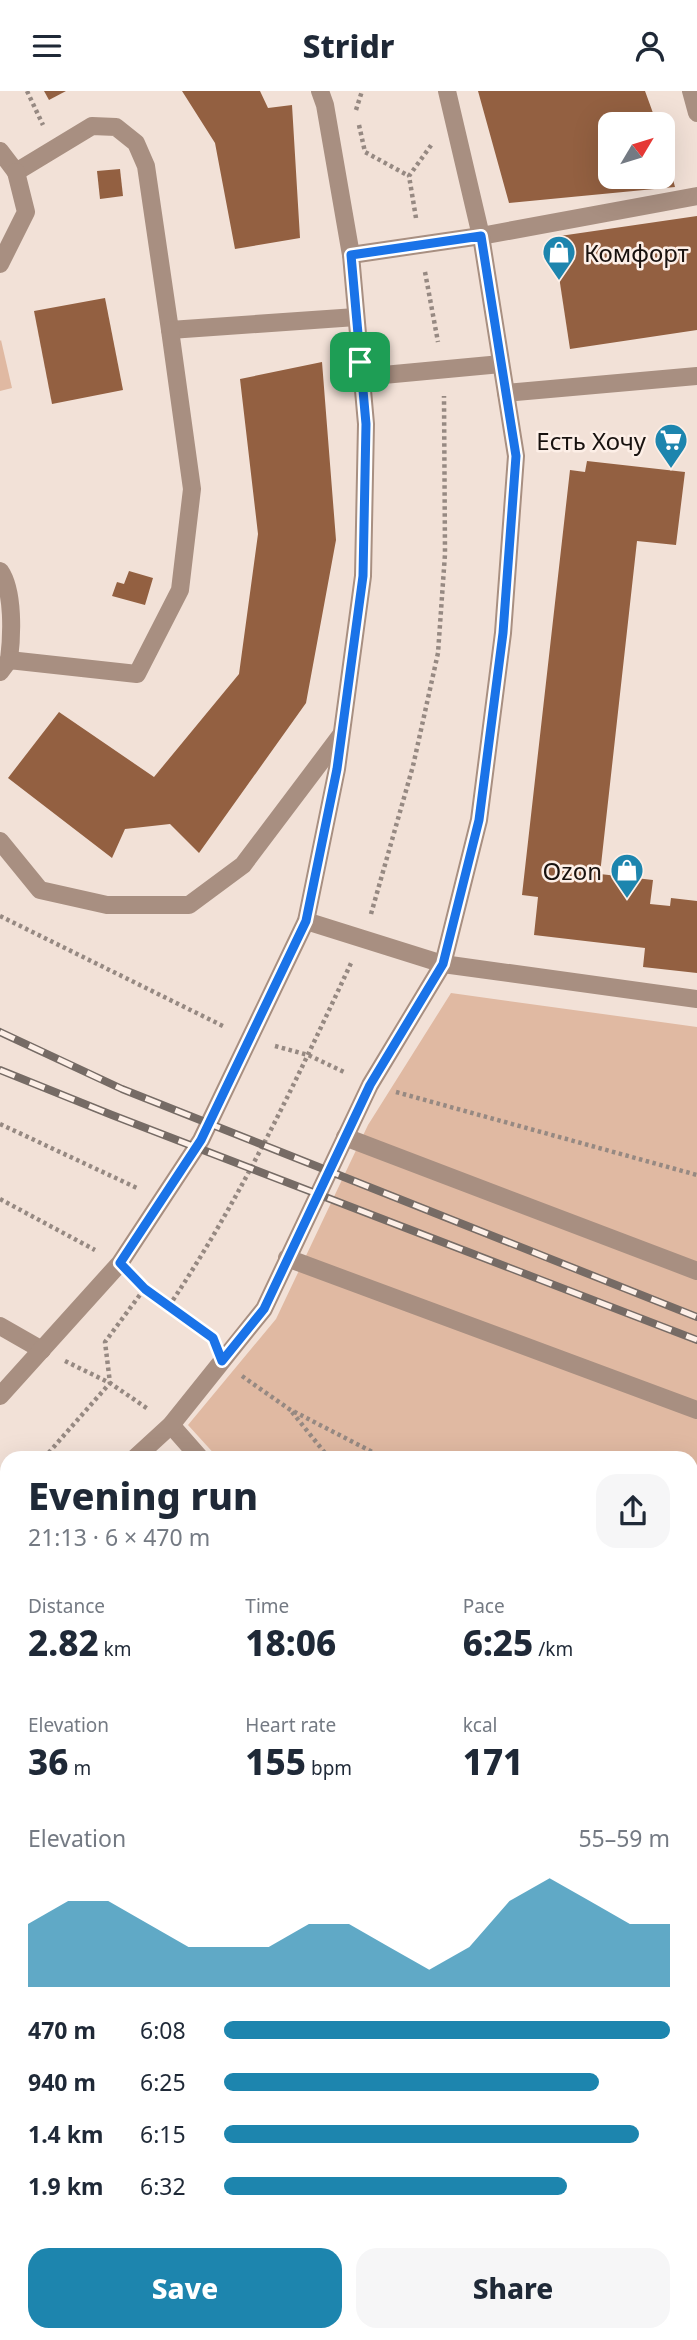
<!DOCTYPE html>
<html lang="en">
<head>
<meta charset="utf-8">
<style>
  :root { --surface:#fff; --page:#f6f6f7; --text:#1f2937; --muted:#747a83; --accent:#1d85ae }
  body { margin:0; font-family:"Noto Sans",sans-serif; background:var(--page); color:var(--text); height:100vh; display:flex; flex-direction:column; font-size:26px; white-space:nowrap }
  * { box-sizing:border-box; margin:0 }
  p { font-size:23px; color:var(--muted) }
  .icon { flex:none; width:38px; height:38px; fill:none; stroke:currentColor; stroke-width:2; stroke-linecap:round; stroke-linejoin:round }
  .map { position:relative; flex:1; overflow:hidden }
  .drawer { position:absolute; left:0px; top:1360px; width:698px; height:891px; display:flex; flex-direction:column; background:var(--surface); border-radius:21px 21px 0 0; box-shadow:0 7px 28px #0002 }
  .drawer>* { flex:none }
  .needle { width:46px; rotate:52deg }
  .buttons { position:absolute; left:598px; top:21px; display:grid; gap:14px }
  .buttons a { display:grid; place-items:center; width:77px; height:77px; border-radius:14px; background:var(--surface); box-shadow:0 7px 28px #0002; font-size:35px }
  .pin { position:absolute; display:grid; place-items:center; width:60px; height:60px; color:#fff; margin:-30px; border-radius:14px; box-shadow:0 4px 10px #0006 }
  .round { display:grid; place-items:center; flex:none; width:74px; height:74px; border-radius:21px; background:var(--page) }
  .summary { display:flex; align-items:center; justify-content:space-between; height:119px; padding:0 28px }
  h1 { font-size:38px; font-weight:800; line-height:52px }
  .stats { display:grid; grid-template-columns:repeat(3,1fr); gap:10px; height:119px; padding:7px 28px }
  .stats div { display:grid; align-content:center }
  .stats b { font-size:35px; font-weight:800 }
  .stats small { font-size:19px; font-weight:400 }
  .stats p { font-size:19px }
  .chart { height:196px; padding:14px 28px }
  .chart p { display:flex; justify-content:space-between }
  .chart svg { width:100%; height:126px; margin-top:7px; fill:var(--accent); opacity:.7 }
  .cta { display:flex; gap:14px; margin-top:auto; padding:14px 28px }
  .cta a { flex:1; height:80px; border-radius:21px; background:var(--accent); color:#fff; font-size:28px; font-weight:800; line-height:80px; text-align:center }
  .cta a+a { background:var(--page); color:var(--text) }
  ul { padding:0 28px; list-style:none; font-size:23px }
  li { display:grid; grid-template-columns:112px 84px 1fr; align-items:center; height:52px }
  li i { height:18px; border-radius:9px; background:var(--accent) }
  header { display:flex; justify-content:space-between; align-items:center; height:91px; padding:0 28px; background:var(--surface); font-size:32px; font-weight:800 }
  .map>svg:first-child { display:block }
  .built { fill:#ebd2c5 }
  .green { fill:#e0b9a2 }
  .building { fill:#936041 }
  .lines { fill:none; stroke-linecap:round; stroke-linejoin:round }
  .path { stroke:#968982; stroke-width:4.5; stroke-dasharray:3.5 3.5; stroke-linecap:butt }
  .lane { stroke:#a88f81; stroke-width:18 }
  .street { stroke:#a88f81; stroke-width:18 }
  .rail-casing { stroke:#766b65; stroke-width:8 }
  .rail { stroke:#fdefe7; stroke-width:5; stroke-dasharray:16; stroke-linecap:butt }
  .route-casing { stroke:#fff; stroke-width:14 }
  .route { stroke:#1a73e8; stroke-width:9 }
  .labels { text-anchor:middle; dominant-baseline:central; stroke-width:5; stroke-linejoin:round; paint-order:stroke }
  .poi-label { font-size:24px; fill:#18120f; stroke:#fdefe7; text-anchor:end }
</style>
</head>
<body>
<header><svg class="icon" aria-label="menu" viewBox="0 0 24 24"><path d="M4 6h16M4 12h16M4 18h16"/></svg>Stridr<svg class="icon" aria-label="person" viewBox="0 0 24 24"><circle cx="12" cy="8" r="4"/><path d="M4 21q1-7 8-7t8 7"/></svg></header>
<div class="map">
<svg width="697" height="2249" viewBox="0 0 697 2249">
  <rect width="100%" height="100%" fill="#f2e1d7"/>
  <g class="built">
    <polygon points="0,2061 7,2069 7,2244 106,2244 99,2249 0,2249"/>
    <polygon points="697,2152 697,2249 587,2249 594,2244 691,2244 691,2157"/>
  </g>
  <g class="green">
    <polygon points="1,249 12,297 0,300 0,250"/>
    <polygon points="451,902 697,936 697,2104 691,2109 691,1367 218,1367 188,1334 276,1228 368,1034"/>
    <polygon points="498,2244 563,2244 559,2249 502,2249"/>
  </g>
  <g class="building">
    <polygon points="44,0 66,0 49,9"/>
    <polygon points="182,0 260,0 268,17 292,14 300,147 235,158 215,52"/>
    <polygon points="478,0 645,0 657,33 611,33 611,86 663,86 664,55 675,96 509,112"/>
    <polygon points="120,78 123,105 100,108 97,80"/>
    <polygon points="697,125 697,239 570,258 553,146"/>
    <polygon points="105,207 123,299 52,313 34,220"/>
    <polygon points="322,271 336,449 306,612 199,762 170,733 125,738 112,767 8,687 59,621 154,686 239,583 258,443 240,288"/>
    <polygon points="587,370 685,381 676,454 637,450 600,783 653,789 650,813 670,815 671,807 697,810 697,882 643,876 645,857 534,844 538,806 522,804 570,379 585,381"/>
    <polygon points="129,480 153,487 145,514 112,505 117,491 124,493"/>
    <polygon points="7,1579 7,1694 0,1699 0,1585"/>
    <polygon points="7,2184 7,2243 0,2248 0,2190"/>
  </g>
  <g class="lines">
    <g class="path">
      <polyline points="27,0 43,34"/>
      <polyline points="356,19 362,0"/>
      <polyline points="359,34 365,61 409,85"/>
      <polyline points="416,127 409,85 432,53"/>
      <polyline points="425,181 438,251"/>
      <polyline points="371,823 413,675 438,562 445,463 444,305"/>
      <polyline points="0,825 225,936"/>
      <polyline points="275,955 308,964 346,982"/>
      <polyline points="396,1001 697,1084"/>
      <polyline points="0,1033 137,1097"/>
      <polyline points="0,1108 95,1159"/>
      <polyline points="138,1191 209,1245"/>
      <path d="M169 1215C242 1106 297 988 352 870"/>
      <polyline points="65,1270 110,1292 148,1318"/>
      <polyline points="242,1285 289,1318 384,1367"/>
      <polyline points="292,1321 329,1367"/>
      <polyline points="44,1367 110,1292 105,1251 145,1197"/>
      <polyline points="0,1408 7,1402"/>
      <polyline points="691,1461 697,1463"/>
      <polyline points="691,1537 697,1545"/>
      <polyline points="691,1680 697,1679"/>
      <polyline points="691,1731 697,1737"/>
      <polyline points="691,1766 697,1769"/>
      <polyline points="691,2124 697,2118"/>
      <polyline points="482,2244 487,2249"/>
      <polyline points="566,2249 572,2244"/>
    </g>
    <g class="lane">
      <polyline points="0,60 16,81 92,35 116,36 136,52 146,75 170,239 356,226"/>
      <polyline points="351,164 481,145 697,105"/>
      <polyline points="0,173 26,121 16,81"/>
      <polyline points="362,286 501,273"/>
      <polyline points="506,302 697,285"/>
      <path d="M0 480C14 500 12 545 9 569"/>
      <polyline points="0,581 9,569 137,583 180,499 192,398 170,239"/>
      <polyline points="0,750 40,799 107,814 189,814 243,774 341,644"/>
      <polyline points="306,830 443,873 697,908"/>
      <polyline points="345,1046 697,1180"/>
      <polyline points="287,1167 697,1319"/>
      <polyline points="0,1235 42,1259"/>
      <polyline points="0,1305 120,1172 201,1049 306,830 337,678 363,485 366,333 351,164 325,14 320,0"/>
      <polyline points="171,1334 200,1367"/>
      <polyline points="135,1367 171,1334 264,1218 370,994 443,873 479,729 503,542 516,365 481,145 447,0"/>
      <polyline points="0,1494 7,1487"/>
      <polyline points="0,1749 7,1743"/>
      <polyline points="0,1878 7,1888"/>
      <polyline points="307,2244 312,2249"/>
      <polyline points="289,2249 296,2244"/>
    </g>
    <polyline class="street" points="691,0 697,22"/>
    <defs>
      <g id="rail">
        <polyline points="0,941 122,998 697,1226"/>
        <polyline points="0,979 112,1024 697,1249"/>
      </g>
    </defs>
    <use href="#rail" class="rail-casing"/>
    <use href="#rail" class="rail"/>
  </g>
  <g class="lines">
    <defs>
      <polygon id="route" points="481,145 516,365 503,542 479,729 443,873 370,994 264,1218 222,1270 213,1247 145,1198 120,1172 201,1049 306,830 337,678 363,485 366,333 351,164"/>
    </defs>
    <use href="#route" class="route-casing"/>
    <use href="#route" class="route"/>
  </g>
  <defs>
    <symbol id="shop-pin" viewBox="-11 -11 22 30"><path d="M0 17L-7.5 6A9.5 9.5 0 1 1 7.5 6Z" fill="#1d85ae" stroke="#fdefe7"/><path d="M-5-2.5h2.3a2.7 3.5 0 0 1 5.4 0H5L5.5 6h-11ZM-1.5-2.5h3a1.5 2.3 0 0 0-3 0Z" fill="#fff"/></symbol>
    <symbol id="supermarket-pin" viewBox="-11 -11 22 30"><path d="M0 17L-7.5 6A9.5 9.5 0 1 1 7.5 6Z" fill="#1d85ae" stroke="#fdefe7"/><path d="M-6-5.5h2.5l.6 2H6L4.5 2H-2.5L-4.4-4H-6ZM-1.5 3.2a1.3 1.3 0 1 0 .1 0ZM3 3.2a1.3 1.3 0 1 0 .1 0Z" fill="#fff"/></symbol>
  </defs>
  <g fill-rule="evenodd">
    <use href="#shop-pin" x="540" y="142" width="38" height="52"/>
    <use href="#supermarket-pin" x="652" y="330" width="38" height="52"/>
    <use href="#shop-pin" x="608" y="760" width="38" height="52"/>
  </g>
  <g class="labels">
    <g class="poi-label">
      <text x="584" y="161" text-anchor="start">Комфорт</text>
      <text x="646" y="349">Есть Хочу</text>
      <text x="602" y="779">Ozon</text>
    </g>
  </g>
</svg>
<div class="buttons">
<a><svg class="needle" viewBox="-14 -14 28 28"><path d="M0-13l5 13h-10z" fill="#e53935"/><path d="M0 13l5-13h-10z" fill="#747a83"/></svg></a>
</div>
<div class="pin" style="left:360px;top:271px;background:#1e9e55"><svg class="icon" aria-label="arrive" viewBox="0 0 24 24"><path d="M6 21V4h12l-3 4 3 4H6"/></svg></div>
<section class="drawer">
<div class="summary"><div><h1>Evening run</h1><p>21:13 · 6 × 470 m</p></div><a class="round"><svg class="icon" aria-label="share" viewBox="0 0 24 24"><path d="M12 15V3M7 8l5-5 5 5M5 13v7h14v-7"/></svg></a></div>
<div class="stats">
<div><p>Distance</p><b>2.82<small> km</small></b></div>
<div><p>Time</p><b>18:06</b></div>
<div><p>Pace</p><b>6:25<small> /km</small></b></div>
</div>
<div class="stats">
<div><p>Elevation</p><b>36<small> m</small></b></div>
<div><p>Heart rate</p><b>155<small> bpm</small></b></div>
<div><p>kcal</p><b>171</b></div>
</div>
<div class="chart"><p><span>Elevation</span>55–59 m</p>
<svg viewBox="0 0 160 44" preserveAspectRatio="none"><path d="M0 44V22L10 14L20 14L30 22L40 30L50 30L60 30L70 22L80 22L90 30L100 38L110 30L120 14L130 6L140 14L150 22L160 22V44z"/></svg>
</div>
<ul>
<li><b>470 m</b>6:08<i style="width:100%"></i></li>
<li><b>940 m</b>6:25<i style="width:84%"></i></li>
<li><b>1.4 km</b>6:15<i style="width:93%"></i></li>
<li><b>1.9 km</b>6:32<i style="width:77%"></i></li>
</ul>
<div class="cta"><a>Save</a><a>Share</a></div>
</section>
</div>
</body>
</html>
